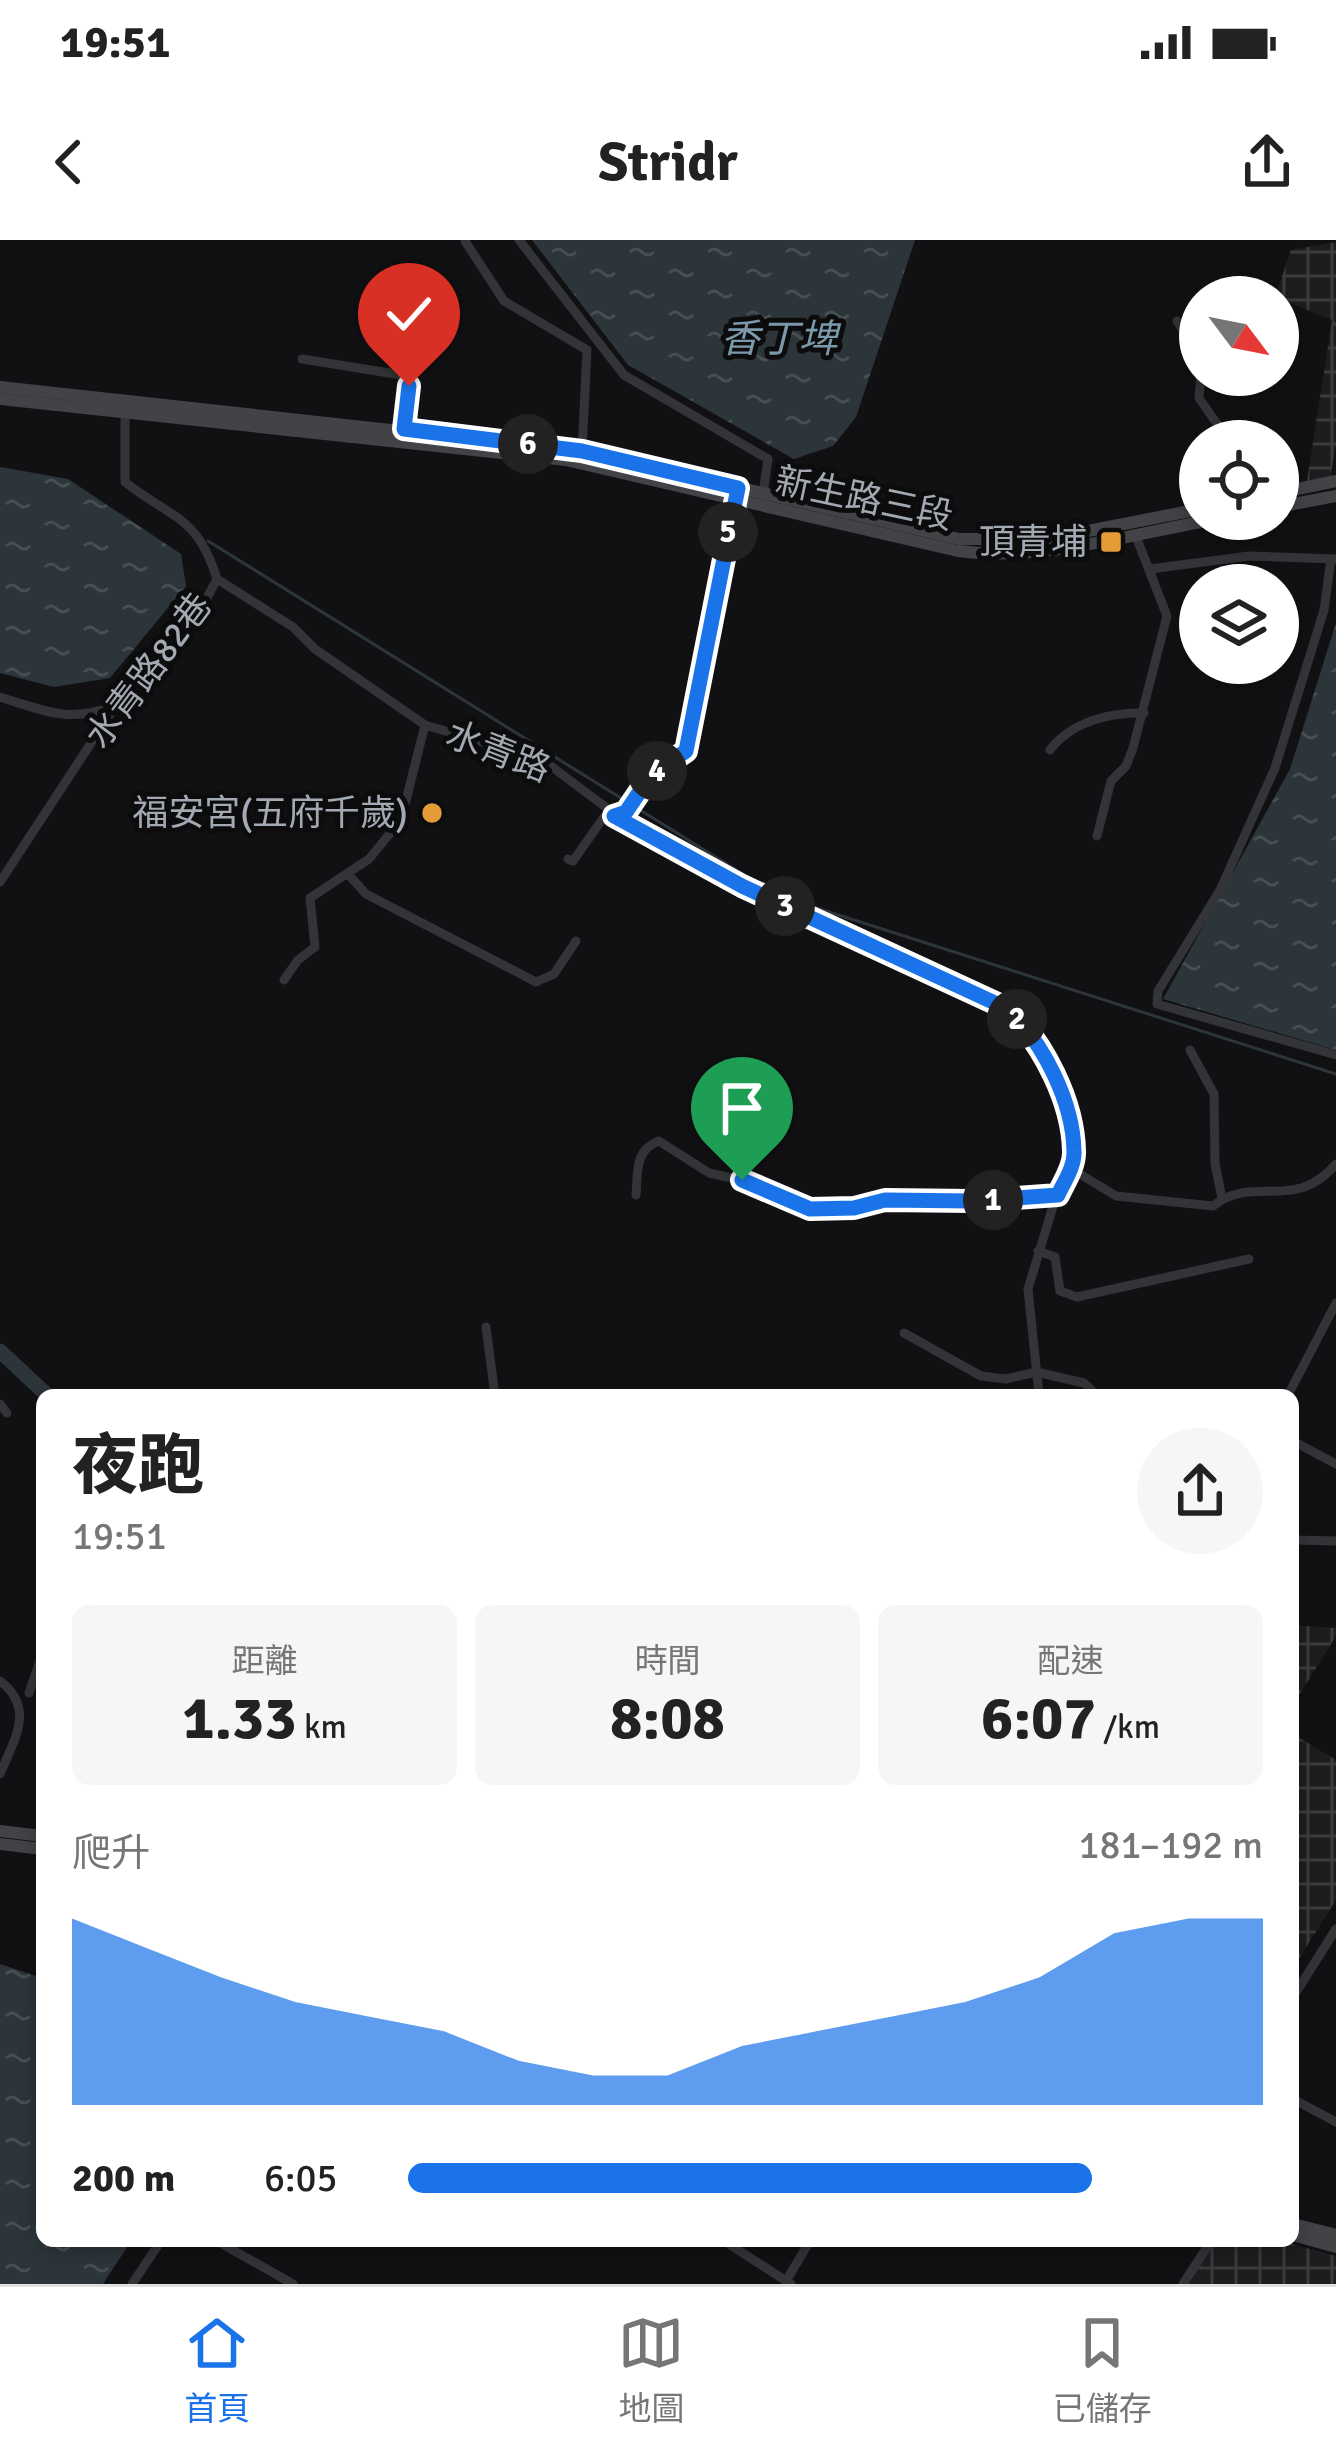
<!DOCTYPE html>
<html lang="zh-TW">
<head>
<meta charset="utf-8">
<style>
  :root { --surface:#fff; --page:#f6f6f6; --text:#222; --muted:#767676; --line:#e0e0e0; --accent:#1a73e8 }
  body { margin:0; font-family:Signika,"Noto Sans TC",sans-serif; background:var(--page); color:var(--text); height:100vh; display:flex; flex-direction:column; font-size:45px; white-space:nowrap }
  * { box-sizing:border-box; margin:0 }
  p { font-size:39px; color:var(--muted) }
  .icon { flex:none; width:66px; height:66px; fill:none; stroke:currentColor; stroke-width:2; stroke-linecap:round; stroke-linejoin:round }
  .map { position:relative; flex:1; overflow:hidden }
  .details { position:absolute; left:36px; top:1149px; width:1263px; height:858px; display:flex; flex-direction:column; background:var(--surface); border-radius:18px; box-shadow:0 6px 18px #0003 }
  .details>* { flex:none }
  .needle { width:78px; rotate:122deg }
  .fabs { position:absolute; left:1179px; top:36px; display:grid; gap:24px }
  .fabs a { display:grid; place-items:center; width:120px; height:120px; border-radius:50%; background:var(--surface); box-shadow:0 6px 18px #0003; font-size:60px }
  .pin { position:absolute; display:grid; place-items:center; width:102px; height:102px; color:#fff; margin:-123px -51px; border-radius:50% 50% 50% 0; rotate:-45deg; box-shadow:0 0 12px #0007 }
  .pin .icon { rotate:45deg }
  .km { position:absolute; width:60px; height:60px; margin:-30px; border-radius:50%; background:#222; color:#fff; font-size:33px; line-height:60px; text-align:center }
  .round { display:grid; place-items:center; flex:none; width:126px; height:126px; border-radius:63px; background:var(--page) }
  .headline { display:flex; align-items:center; justify-content:space-between; height:204px; padding:0 36px }
  h1 { font-size:66px; font-weight:800; line-height:90px }
  .stats { display:grid; grid-template-columns:repeat(3,1fr); gap:18px; height:204px; padding:12px 36px }
  .stats div { display:grid; align-content:center; border-radius:18px; background:var(--page); text-align:center }
  .stats b { font-size:60px; font-weight:800 }
  .stats small { font-size:33px; font-weight:400 }
  .stats p { font-size:33px }
  .chart { height:336px; padding:24px 36px }
  .chart p { display:flex; justify-content:space-between }
  .chart svg { width:100%; height:216px; margin-top:12px; fill:var(--accent); opacity:.7 }
  ul { padding:0 36px; list-style:none; font-size:39px }
  li { display:grid; grid-template-columns:192px 144px 1fr; align-items:center; height:90px }
  li i { height:30px; border-radius:15px; background:var(--accent) }
  .status { display:flex; justify-content:space-between; align-items:center; height:84px; padding:0 60px; background:var(--surface); direction:ltr }
  .status svg { height:33px; fill:currentColor }
  header { display:flex; justify-content:space-between; align-items:center; height:156px; padding:0 36px; background:var(--surface); font-size:54px; font-weight:800 }
  .tabs { display:flex; justify-content:space-around; align-items:center; height:168px; border-top:3px solid var(--line); background:var(--surface); font-size:33px; color:var(--muted) }
  .tabs a { display:grid; justify-items:center; gap:6px }
  .tabs .active { color:var(--accent) }
  .map>svg:first-child { display:block }
  .industrial { fill:url(#industrial-grid) }
  .water { fill:url(#water-ripples) }
  .lines { fill:none; stroke-linecap:round; stroke-linejoin:round }
  .stream { stroke:#2c353a; stroke-width:3 }
  .river { stroke:#2c353a; stroke-width:15 }
  .minor { stroke:#323437; stroke-width:9 }
  .secondary { stroke:#414347; stroke-width:12 }
  .route-casing { stroke:#fff; stroke-width:24 }
  .route { stroke:#1a73e8; stroke-width:15 }
  .poi-dot { fill:#e59c37; stroke:#0c0c0d; stroke-width:4.5 }
  .labels { text-anchor:middle; dominant-baseline:central; stroke-width:10; stroke-linejoin:round; paint-order:stroke }
  .street-label { font-size:36px; fill:#a3a9b2; stroke:#0c0c0d }
  .poi-label { font-size:36px; fill:#a3a9b2; stroke:#0c0c0d; text-anchor:end }
  .water-label { font-size:39px; font-style:italic; fill:#7c99ac; stroke:#0c0c0d }
</style>
</head>
<body>
<div class="status"><b>19:51</b><svg viewBox="0 0 49 12"><path d="M0 12V9h3v3zM5 12V6h3v6zM10 12V3h3v9zM15 12V0h3v12zM26 1h20v11H26zM47 4h2v5h-2z"/></svg></div>
<header><svg class="icon" aria-label="back" viewBox="0 0 24 24"><path d="M15 5l-7 7 7 7"/></svg>Stridr<svg class="icon" aria-label="share" viewBox="0 0 24 24"><path d="M12 15V3M7 8l5-5 5 5M5 13v7h14v-7"/></svg></header>
<div class="map">
<svg width="1336" height="2044" viewBox="0 0 1336 2044">
  <defs>
    <pattern id="industrial-grid" width="8" height="8" patternUnits="userSpaceOnUse" patternTransform="scale(3)"><rect width="8" height="8" fill="#1d1d1f"/><path d="M0 4h8M4 0v8" fill="none" stroke="#3b3b3d"/></pattern>
    <pattern id="water-ripples" width="26" height="14" patternUnits="userSpaceOnUse" patternTransform="scale(3)"><rect width="26" height="14" fill="#2c353a"/><path d="M2 4q2-2 4 0t4 0M15 11q2-2 4 0t4 0" fill="none" stroke="#474f54"/></pattern>
  </defs>
  <rect width="100%" height="100%" fill="#111113"/>
  <g class="industrial">
    <polygon points="1336,2 1336,205 1330,238 1307,241 1332,80 1275,57 1291,10"/>
    <polygon points="1293,1385 1336,1388 1336,1396 1293,1465"/>
    <polygon points="1293,1494 1336,1520 1336,1660 1293,1728"/>
    <polygon points="1215,2001 1280,2001 1336,2016 1336,2044 1188,2044"/>
  </g>
  <g class="water">
    <polygon points="532,0 915,0 856,177 833,206 794,219 628,125"/>
    <polygon points="0,227 68,239 181,314 186,346 110,438 54,447 0,433"/>
    <polygon points="1336,383 1336,810 1163,759 1290,529"/>
    <polygon points="0,1724 42,1738 42,2001 131,2001 103,2044 0,2044"/>
  </g>
  <g class="lines">
    <polyline class="stream" points="208,301 759,644 804,664 1336,834"/>
    <polyline class="river" points="0,1111 47,1155"/>
    <g class="minor">
      <polyline points="519,0 624,135 768,219 763,254"/>
      <polyline points="465,1 504,61 587,110 582,211"/>
      <polyline points="1177,81 1200,115"/>
      <polyline points="302,119 402,135 409,146 404,189"/>
      <polyline points="1201,135 1199,158 1229,201"/>
      <path d="M125 170V242C172 279 197 275 217 339L293 387 315 409 425 485 526 515 552 527 631 586 825 686 1008 769 1026 787 1056 841 1075 915 1054 963 1028 1049 1039 1155"/>
      <polyline points="1331,319 1324,370 1275,528 1220,650 1158,751 1157,764 1336,815"/>
      <polyline points="1150,329 1249,316 1336,319"/>
      <path d="M0 457C45 471 70 484 116 465"/>
      <path d="M1050 510C1071 482 1110 472 1144 473"/>
      <polyline points="1097,596 1111,541 1126,526 1133,508 1167,376 1135,294"/>
      <polyline points="568,619 573,621 604,577 626,571 651,535 686,511 735,258"/>
      <polyline points="349,635 366,654 536,742 554,734 576,701"/>
      <polyline points="0,642 116,465 151,434 202,367 217,339"/>
      <polyline points="284,740 298,720 315,707 310,658 369,619 401,580 425,485"/>
      <polyline points="1190,810 1214,854 1215,924 1222,958"/>
      <path d="M1070 928 1116 956 1213 966C1255 933 1293 974 1336 924"/>
      <path d="M636 955C638 933 634 910 659 901L709 933 756 943 782 960 810 969 854 968 885 960 972 961 1058 955"/>
      <polyline points="1038,1011 1055,1017 1060,1051 1077,1057 1249,1019"/>
      <polyline points="486,1087 495,1155"/>
      <polyline points="904,1093 981,1136 1006,1139 1036,1132 1084,1143 1097,1155"/>
      <polyline points="1288,1155 1336,1063"/>
      <polyline points="0,1164 7,1173"/>
      <polyline points="1293,1201 1336,1224"/>
      <polyline points="1293,1300 1336,1301"/>
      <path d="M0 1441C36 1468 14 1500 0 1534"/>
      <polyline points="29,1453 42,1415"/>
      <polyline points="1293,1757 1336,1689"/>
      <polyline points="1293,1859 1336,1882"/>
      <polyline points="217,2001 293,2044"/>
      <polyline points="724,2001 791,2044"/>
      <polyline points="786,2041 810,2001"/>
      <polyline points="132,2044 161,2001"/>
      <polyline points="1183,2044 1211,2001"/>
    </g>
    <g class="secondary">
      <polyline points="0,147 582,211 959,299 1047,299 1200,269"/>
      <path d="M0 159 566 220 958 311C1043 322 1132 294 1216 279"/>
      <polyline points="1278,253 1336,241"/>
      <polyline points="1278,267 1336,256"/>
      <polyline points="0,1591 42,1596"/>
      <polyline points="0,1604 42,1609"/>
      <polyline points="1293,1984 1336,1995"/>
      <polyline points="1293,1995 1336,2007"/>
    </g>
  </g>
  <g class="lines">
    <defs>
      <path id="route" d="M409 146 404 189 582 211 738 248 686 511 651 535 626 572 614 576 742 646 1008 769C1043 803 1073 861 1074 911 1075 926 1064 942 1058 955L972 961 885 960 854 968 810 969 742 940"/>
    </defs>
    <use href="#route" class="route-casing"/>
    <use href="#route" class="route"/>
  </g>
  <g class="poi-dot">
    <rect x="1099" y="290" width="24" height="24" rx="6"/>
    <circle cx="432" cy="573" r="12"/>
  </g>
  <g class="labels">
    <g class="street-label">
      <text transform="translate(864 259) rotate(12)">新生路三段</text>
      <text transform="translate(149 431) rotate(-53)">水青路82巷</text>
      <text transform="translate(498 512) rotate(21)">水青路</text>
    </g>
    <g class="poi-label">
      <text x="1087" y="302">頂青埔</text>
      <text x="408" y="573">福安宮(五府千歲)</text>
    </g>
    <g class="water-label">
      <text x="779" y="99">香丁埤</text>
    </g>
  </g>
</svg>
<div class="fabs">
<a><svg class="needle" viewBox="-14 -14 28 28"><path d="M0-13l5 13h-10z" fill="#e53935"/><path d="M0 13l5-13h-10z" fill="#767676"/></svg></a>
<a><svg class="icon" aria-label="locate" viewBox="0 0 24 24"><circle cx="12" cy="12" r="6"/><path d="M12 2v4M12 18v4M2 12h4M18 12h4"/></svg></a>
<a><svg class="icon" aria-label="layers" viewBox="0 0 24 24"><path d="M12 4l9 5-9 5-9-5zM3 14l9 5 9-5"/></svg></a>
</div>
<div class="pin" style="left:742px;top:940px;background:#1e9e55"><svg class="icon" aria-label="arrive" viewBox="0 0 24 24"><path d="M6 21V4h12l-3 4 3 4H6"/></svg></div>
<div class="pin" style="left:409px;top:146px;background:#d93025"><svg class="icon" aria-label="check" viewBox="0 0 24 24"><path d="M5 12l5 5 9-10"/></svg></div>
<b class="km" style="left:993px;top:960px">1</b>
<b class="km" style="left:1017px;top:779px">2</b>
<b class="km" style="left:785px;top:666px">3</b>
<b class="km" style="left:657px;top:531px">4</b>
<b class="km" style="left:728px;top:292px">5</b>
<b class="km" style="left:528px;top:204px">6</b>
<section class="details">
<div class="headline"><div><h1>夜跑</h1><p>19:51</p></div><a class="round"><svg class="icon" aria-label="share" viewBox="0 0 24 24"><path d="M12 15V3M7 8l5-5 5 5M5 13v7h14v-7"/></svg></a></div>
<div class="stats">
<div><p>距離</p><b>1.33<small> km</small></b></div>
<div><p>時間</p><b>8:08</b></div>
<div><p>配速</p><b>6:07<small> /km</small></b></div>
</div>
<div class="chart"><p><span>爬升</span>181–192 m</p>
<svg viewBox="0 0 160 44" preserveAspectRatio="none"><path d="M0 44V6L10 12L20 18L30 23L40 26L50 29L60 35L70 38L80 38L90 32L100 29L110 26L120 23L130 18L140 9L150 6L160 6V44z"/></svg>
</div>
<ul>
<li><b>200 m</b>6:05<i style="width:80%"></i></li>
</ul>
</section>
</div>
<nav class="tabs">
<a class="active"><svg class="icon" aria-label="home" viewBox="0 0 24 24"><path d="M3 11l9-7 9 7M6 9v11h12V9"/></svg>首頁</a>
<a><svg class="icon" aria-label="map" viewBox="0 0 24 24"><path d="M3 6l6-2 6 2 6-2v14l-6 2-6-2-6 2zM9 4v14M15 6v14"/></svg>地圖</a>
<a><svg class="icon" aria-label="saved" viewBox="0 0 24 24"><path d="M7 4h10v16l-5-4-5 4z"/></svg>已儲存</a>
</nav>
</body>
</html>
